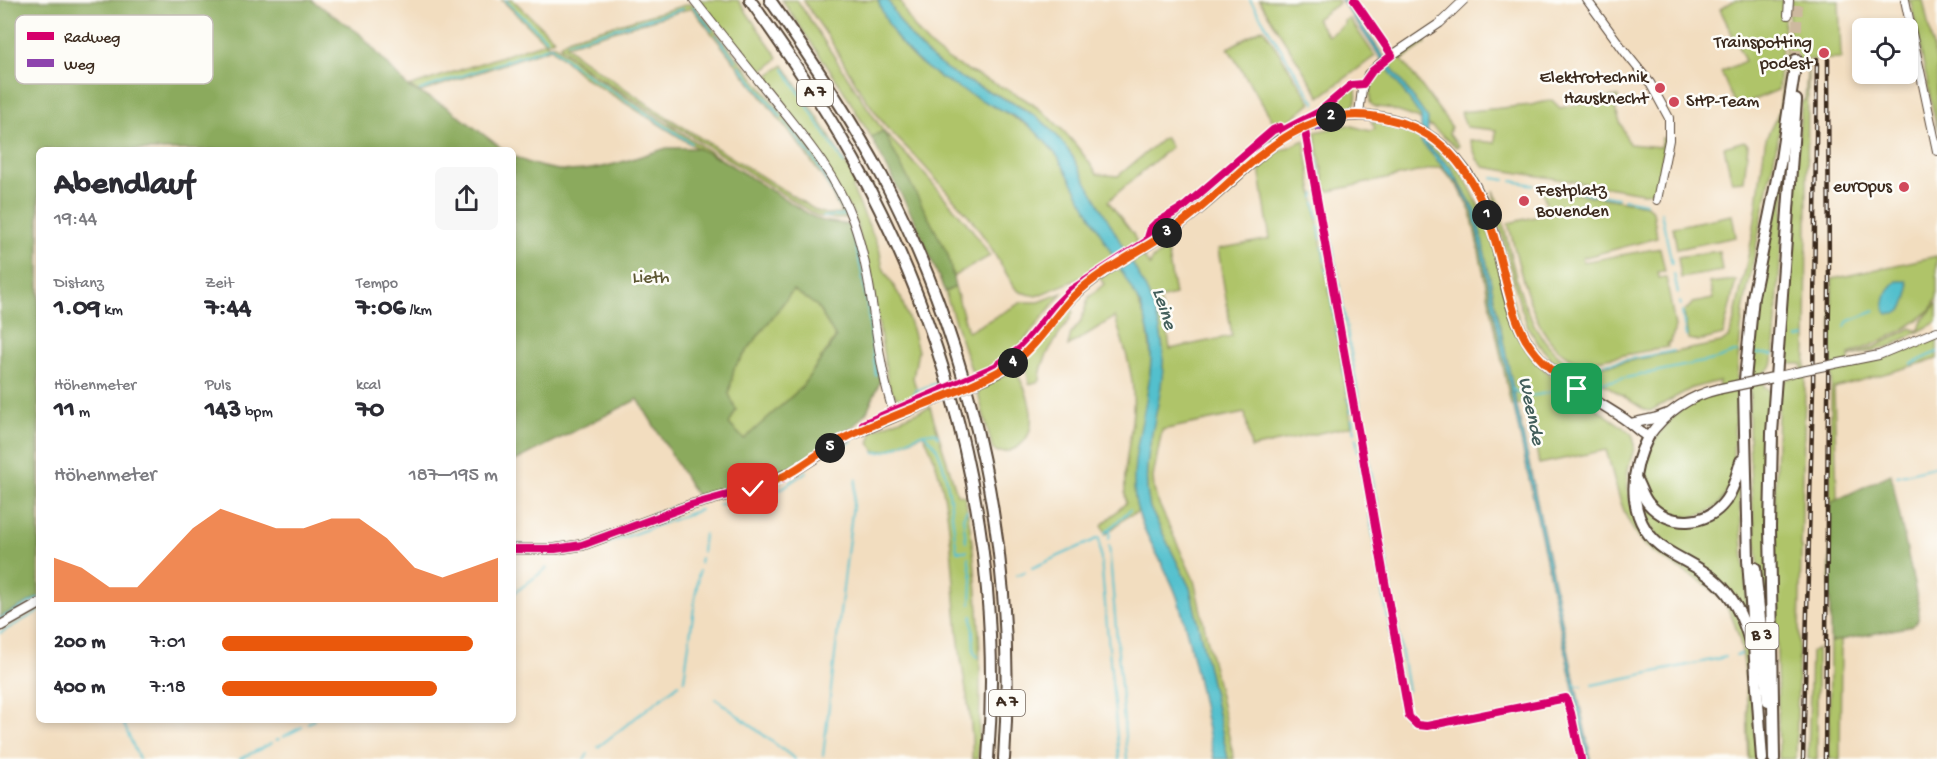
<!DOCTYPE html>
<html lang="de">
<head>
<meta charset="utf-8">
<style>
  :root { --surface:#fff; --page:#f7f7f7; --text:#2b2b33; --muted:#7c7c81; --accent:#ea580c }
  body { margin:0; font-family:"Gochi Hand",sans-serif; background:var(--page); color:var(--text); height:100vh; display:flex; flex-direction:column; font-size:22px; white-space:nowrap }
  * { box-sizing:border-box; margin:0 }
  p { font-size:20px; color:var(--muted) }
  .icon { flex:none; width:33px; height:33px; fill:none; stroke:currentColor; stroke-width:2; stroke-linecap:round; stroke-linejoin:round }
  .map { position:relative; flex:1; overflow:hidden }
  .details { position:absolute; left:36px; top:147px; width:480px; height:576px; display:flex; flex-direction:column; background:var(--surface); border-radius:9px; box-shadow:0 3px 9px #0003 }
  .details>* { flex:none }
  .fabs { position:absolute; left:1852px; top:18px; display:grid; gap:12px }
  .fabs a { display:grid; place-items:center; width:66px; height:66px; border-radius:9px; background:var(--surface); box-shadow:0 3px 9px #0003; font-size:30px }
  .pin { position:absolute; display:grid; place-items:center; width:51px; height:51px; color:#fff; margin:-26px; border-radius:12px; box-shadow:0 3px 9px #0006 }
  .km { position:absolute; width:30px; height:30px; margin:-15px; border-radius:50%; background:#222; color:#fff; font-size:16px; line-height:30px; text-align:center }
  .round { display:grid; place-items:center; flex:none; width:63px; height:63px; border-radius:9px; background:var(--page) }
  .headline { display:flex; align-items:center; justify-content:space-between; height:102px; padding:0 18px }
  h1 { font-size:33px; font-weight:800; line-height:45px }
  .stats { display:grid; grid-template-columns:repeat(3,1fr); gap:9px; height:102px; padding:6px 18px }
  .stats div { display:grid; align-content:center }
  .stats b { font-size:26px; font-weight:800 }
  .stats small { font-size:16px; font-weight:400 }
  .stats p { font-size:16px }
  .chart { height:168px; padding:12px 18px }
  .chart p { display:flex; justify-content:space-between }
  .chart svg { width:100%; height:108px; margin-top:6px; fill:var(--accent); opacity:.7 }
  ul { padding:0 18px; list-style:none; font-size:20px }
  li { display:grid; grid-template-columns:96px 72px 1fr; align-items:center; height:45px }
  li i { height:15px; border-radius:8px; background:var(--accent) }
  .map>svg:first-child { display:block }
  .green { fill:#afc469; stroke:#757744; stroke-width:1.5; fill-rule:evenodd }
  .forest { fill:#8baa5d; stroke:#636a3e; stroke-width:1.5; fill-rule:evenodd }
  .water { fill:#53c0cd; stroke:#477576; stroke-width:1.5 }
  .lines { fill:none; stroke-linecap:round; stroke-linejoin:round }
  .stream { stroke:#53c0cd; stroke-width:2 }
  .highway-tunnel { stroke:#cdb99f; stroke-width:10; stroke-dasharray:10 5; stroke-linecap:butt }
  .minor-casing { stroke:#564536; stroke-width:10 }
  .major-casing { stroke:#564536; stroke-width:12 }
  .highway-casing { stroke:#564536; stroke-width:14 }
  .minor { stroke:#fff; stroke-width:8 }
  .major { stroke:#fff; stroke-width:9 }
  .highway { stroke:#fff; stroke-width:10 }
  .rail-casing { stroke:#3b2a1e; stroke-width:4.5 }
  .rail { stroke:#fdfcf7; stroke-width:2; stroke-dasharray:7; stroke-linecap:butt }
  .minor-bridge-casing { stroke:#564536; stroke-width:10; stroke-linecap:butt }
  .major-bridge-casing { stroke:#564536; stroke-width:12; stroke-linecap:butt }
  .minor-bridge { stroke:#fff; stroke-width:8 }
  .major-bridge { stroke:#fff; stroke-width:9 }
  .quiet { stroke:#8e44ad; stroke-width:6; stroke-dasharray:12 6; stroke-linecap:butt }
  .cycleway-casing { stroke:#fdfcf7; stroke-width:11 }
  .cycleway { stroke:#d6006c; stroke-width:8 }
  .route-casing { stroke:#fff; stroke-width:12 }
  .route { stroke:#ea580c; stroke-width:8 }
  .poi-dot { fill:#d1495b; stroke:#fdfcf7; stroke-width:2 }
  .labels { text-anchor:middle; dominant-baseline:central; stroke-width:5; stroke-linejoin:round; paint-order:stroke }
  .shield { fill:#fdfcf7; stroke:#75695f; stroke-width:1.5 }
  .shield-label { font-size:16px; font-weight:bold; fill:#3b2a1e }
  .poi-label { font-size:18px; fill:#3b2a1e; stroke:#fdfcf7; text-anchor:end }
  .park-label { font-size:18px; fill:#5e5834; stroke:#fdfcf7 }
  .water-label { font-size:20px; font-style:italic; fill:#435e5b; stroke:#fdfcf7 }
  .key { fill:#fdfcf7; stroke:#c3bdb6; stroke-width:1.5 }
  .key-label { font-size:16px; fill:#3b2a1e }
</style>
</head>
<body>
<div class="map">
<svg width="1937" height="759" viewBox="0 0 1937 759">
  <rect width="100%" height="100%" fill="#fdfcf7"/>
  <filter id="ink" filterUnits="userSpaceOnUse"><feTurbulence type="fractalNoise" baseFrequency=".0167" numOctaves="2"/><feDisplacementMap in="SourceGraphic" scale="12" xChannelSelector="R" yChannelSelector="G"/><feConvolveMatrix kernelMatrix="1 2 1 2 8 2 1 2 1" color-interpolation-filters="sRGB"/></filter>
  <filter id="wash" filterUnits="userSpaceOnUse"><feTurbulence type="fractalNoise" baseFrequency=".008" numOctaves="4" result="noise"/><feDisplacementMap in="SourceGraphic" scale="24" xChannelSelector="R" yChannelSelector="G"/><feGaussianBlur stdDeviation="1.35" result="paint"/><feColorMatrix in="noise" values="0 0 0 0 0 0 0 0 0 0 0 0 0 0 0 0 0 1.4 0 .05"/><feComposite in="paint" operator="in"/></filter>
  <g filter="url(#wash)">
    <rect width="100%" height="100%" fill="#f2ddbf"/>
    <g class="green">
      <polygon points="502,0 513,0 554,39 546,42 548,45 555,45 589,73 724,161 697,148 582,76 551,48 421,92 408,87 545,42"/>
      <path d="M697 0H738L778 57C774 64 763 72 755 72Z"/>
      <polygon points="782,0 797,0 883,131 921,170 971,228 990,256 952,277 948,255 883,132 871,137 842,88"/>
      <path d="M803 0H878C886 23 899 44 917 61L1032 128 1044 140 1058 157 1133 289 1147 324 1151 356 1150 375 1135 499 1138 512 1128 516 1106 534 1102 525 1126 503C1120 462 1136 430 1133 393 1132 367 1122 341 1115 317L1068 346 1071 333 1080 323 1089 297 1104 284 1096 272 1036 296 1020 292 1015 288 986 240 969 216 916 157 886 127 861 92 831 41Z"/>
      <path d="M888 0H900C925 63 970 68 1023 98 1053 116 1078 145 1097 174L1118 176 1165 137 1171 147 1108 201 1133 234 1142 255 1150 266 1152 259 1167 250 1175 295 1159 299 1167 326 1170 349 1232 336 1218 249 1270 239 1259 167 1276 153 1304 140 1352 426 1251 448 1245 413 1162 430 1153 477 1154 489 1157 500 1194 580 1234 759H1228L1190 588 1150 508C1137 457 1164 406 1163 355 1163 318 1141 286 1124 254 1107 222 1090 189 1073 157 1061 141 1049 126 1032 114 1008 97 979 89 954 74 925 57 903 31 888 0Z"/>
      <polygon points="1259,0 1338,0 1339,3 1316,19 1328,36 1345,24 1344,21 1349,18 1375,56 1320,97"/>
      <polygon points="1735,0 1786,0 1778,90 1736,107 1721,72 1745,61 1720,9"/>
      <path d="M1791 0H1839L1841 59 1789 60 1780 129 1743 311 1738 361 1732 478C1729 488 1722 503 1713 509 1692 523 1662 518 1648 496 1629 464 1668 414 1696 400 1702 397 1711 396 1718 394L1719 381 1692 388 1650 411 1645 410 1601 382 1590 383 1591 388 1555 363 1540 346 1529 329 1519 302 1498 220 1493 190 1501 207 1503 222C1517 278 1522 334 1574 367L1569 371 1588 369 1721 343 1729 337 1732 329 1753 234 1765 143C1768 130 1776 121 1780 108Z"/>
      <polygon points="1907,0 1923,0 1937,66 1937,130 1911,3"/>
      <path d="M689 4 695 6C749 73 808 138 848 215L847 218 836 219 817 216 605 81 584 67 560 46 563 42 570 38ZM692 8 802 148 827 184 841 213 825 214 815 210 664 115 579 57 566 45Z"/>
      <polygon points="1263,28 1311,102 1283,126 1276,126 1228,48"/>
      <polygon points="1423,39 1426,43 1402,60 1451,126 1449,134 1459,146 1456,147 1432,127 1417,118 1387,108 1375,107 1370,103 1370,86 1368,85 1378,70"/>
      <polygon points="1808,62 1806,348 1796,759 1779,759 1774,521 1779,387 1787,379 1802,375 1802,364 1790,364 1782,358 1801,108 1802,101 1805,100"/>
      <path d="M784 65 827 132 858 185 852 188 879 248 883 268 901 298 912 329 918 351 913 378 919 399C902 406 895 399 888 383L872 281 854 215 764 82 766 77Z"/>
      <path d="M1353 88 1356 90C1357 96 1357 103 1352 107L1326 113 1329 106Z"/>
      <polygon points="1618,96 1619,107 1615,109 1629,144 1660,147 1662,138 1666,139 1657,189 1653,192 1643,193 1484,167 1477,159 1470,140 1495,143 1496,130 1466,127 1461,112 1531,105 1552,100 1560,108"/>
      <path d="M1371 121C1454 134 1472 183 1497 255 1508 288 1520 321 1531 355 1557 388 1599 407 1632 434 1638 447 1630 457 1628 470 1626 488 1630 506 1637 521L1711 581 1730 601 1745 633 1747 647 1757 759H1749C1746 712 1751 647 1726 606 1709 579 1677 571 1653 552 1622 529 1617 485 1606 450L1539 464 1528 403 1511 405 1471 213 1459 188 1441 167 1330 191 1325 187 1315 132 1348 125 1370 131 1375 129Z"/>
      <polygon points="1744,141 1748,144 1744,181 1732,182 1724,147"/>
      <path d="M1788 151 1773 362 1771 367 1765 372 1764 386 1769 390 1770 396V668C1761 584 1748 499 1749 413 1751 324 1771 238 1788 151Z"/>
      <path d="M1542 188 1647 205 1653 211 1657 238 1582 258 1583 262 1660 248 1665 271 1658 272 1659 278 1666 277 1675 327 1671 342 1667 344 1668 347 1586 362C1533 358 1520 264 1508 223L1548 214Z"/>
      <polygon points="1732,215 1736,237 1677,249 1673,227"/>
      <polygon points="1719,251 1722,271 1681,278 1678,257"/>
      <path d="M1937 256C1937 268 1937 285 1937 297 1931 322 1871 346 1849 354V356L1877 346 1911 328 1917 331 1920 328 1921 322 1937 303V322L1891 346 1849 357V365L1888 357 1937 335V359L1834 388 1837 498 1830 503 1832 279Z"/>
      <polygon points="1736,280 1723,335 1699,341 1688,339 1684,312 1693,303 1713,299 1709,283"/>
      <path d="M955 287 968 332 1022 302H1039L1062 293 1019 347 987 370 990 383 1014 370C1029 390 1043 432 1016 448 1008 452 1001 454 993 450L973 375 945 292Z"/>
      <polygon points="793,290 817,306 836,337 801,388 744,440 729,424 736,410 729,394 734,368"/>
      <path d="M1071 307 1073 312 1071 317C1059 336 1040 357 1040 381L1029 384 1025 359 1041 342 1067 308Z"/>
      <path d="M930 407 957 494 965 496C981 584 982 670 978 759H972C974 723 964 686 960 650 950 580 957 498 923 434L889 450 876 452 869 443 873 430Z"/>
      <polygon points="1738,481 1749,628 1744,612 1654,532 1643,516 1640,500 1649,511 1707,521"/>
      <polygon points="1841,640 1840,759 1829,759 1830,642"/>
      <polygon points="1817,649 1817,759 1808,759 1811,652"/>
    </g>
    <g class="forest">
      <polygon points="0,0 311,0 359,33 408,87 447,107 504,150 39,150 39,597 0,617"/>
      <polygon points="883,131 948,255 955,287 945,292 916,223 871,137"/>
      <path d="M667 148H697L724 161 815 218 823 221 850 225 860 256 869 301 880 382 867 411 854 426 783 473 756 484 698 499 638 399 513 462V156C571 185 610 165 667 148ZM793 290 817 306 836 338 801 388 744 439 729 424 736 410 729 394 734 368Z"/>
      <polygon points="1891,474 1919,608 1918,620 1912,626 1830,642 1830,503"/>
    </g>
    <g class="water">
      <path d="M878 0H888C903 31 926 58 956 75 980 89 1007 98 1030 113 1048 123 1061 140 1072 156 1087 183 1102 209 1117 236 1138 273 1162 311 1163 354 1165 406 1137 456 1150 508L1190 588 1228 759H1214C1203 707 1194 654 1179 603 1169 567 1141 536 1135 499 1129 452 1150 406 1151 359 1152 341 1147 323 1141 306L1058 157C1050 147 1043 138 1033 129 1021 118 1004 112 989 104 938 78 897 58 878 0Z"/>
      <polygon points="1341,0 1344,0 1428,119 1427,145 1451,168 1476,211 1591,759 1588,759 1473,212 1459,185 1421,142 1421,117"/>
      <path d="M1897 281H1907C1913 295 1903 320 1886 313 1881 299 1887 290 1897 281Z"/>
    </g>
    <g class="lines">
      <g class="stream">
        <polyline points="505,0 547,40"/>
        <polyline points="1250,0 1315,103 1314,104"/>
        <polyline points="693,6 712,31"/>
        <polyline points="716,35 736,61"/>
        <polyline points="568,42 683,9"/>
        <polyline points="739,65 781,117"/>
        <polyline points="784,69 844,164"/>
        <polyline points="420,90 551,46 578,69 691,143"/>
        <polyline points="785,122 817,164 845,215 823,217"/>
        <polyline points="1311,131 1322,186"/>
        <polyline points="1493,178 1505,180"/>
        <polyline points="1512,181 1534,185"/>
        <polyline points="1541,186 1562,189"/>
        <polyline points="1211,190 1279,132"/>
        <polyline points="1569,190 1617,198"/>
        <polyline points="1314,198 1315,194"/>
        <polyline points="1324,198 1364,428"/>
        <polyline points="1624,199 1646,203"/>
        <polyline points="1315,202 1318,219"/>
        <polyline points="1661,212 1672,264"/>
        <polyline points="1319,226 1321,239"/>
        <path d="M850 227C866 275 869 325 876 375"/>
        <polyline points="1162,228 1183,215 1203,196"/>
        <polyline points="1323,247 1325,261"/>
        <polyline points="1326,268 1328,276"/>
        <polyline points="1674,274 1678,293"/>
        <polyline points="1329,283 1331,292"/>
        <polyline points="1331,297 1341,352"/>
        <polyline points="1680,302 1681,306"/>
        <polyline points="1682,312 1686,336"/>
        <polyline points="1845,327 1847,322 1875,311"/>
        <polyline points="1798,338 1805,337"/>
        <polyline points="1754,353 1773,355"/>
        <polyline points="1342,359 1345,374"/>
        <polyline points="1912,364 1937,352"/>
        <polyline points="1572,368 1577,369 1674,351"/>
        <polyline points="1346,380 1348,392"/>
        <polyline points="1591,385 1717,359 1737,352"/>
        <path d="M1513 389C1525 402 1546 392 1561 390"/>
        <polyline points="1349,398 1351,412"/>
        <polyline points="900,399 906,401 912,399 915,391 937,383"/>
        <polyline points="1352,419 1355,432"/>
        <path d="M923 433C927 438 934 442 936 447 951 478 951 518 957 551H967"/>
        <polyline points="1356,438 1358,451"/>
        <polyline points="1367,448 1378,512"/>
        <polyline points="832,452 852,441"/>
        <path d="M874 452C896 455 917 427 936 433L938 436"/>
        <polyline points="1359,457 1406,719"/>
        <polyline points="1897,476 1937,466"/>
        <polyline points="718,505 781,489 807,471"/>
        <polyline points="649,516 697,499"/>
        <polyline points="1379,516 1408,691"/>
        <polyline points="1105,533 1130,510"/>
        <polyline points="1109,539 1110,530"/>
        <polyline points="966,542 963,517 967,510"/>
        <polyline points="513,544 525,545"/>
        <polyline points="1109,545 1127,759"/>
        <polyline points="589,550 700,510"/>
        <polyline points="702,552 704,534"/>
        <polyline points="968,557 972,579 971,604"/>
        <polyline points="700,563 701,558"/>
        <polyline points="1032,568 1099,538 1119,759"/>
        <polyline points="1017,575 1025,572"/>
        <polyline points="513,594 547,568"/>
        <polyline points="972,616 974,653 978,657"/>
        <polyline points="0,619 39,598"/>
        <polyline points="0,633 39,611"/>
        <polyline points="1736,655 1741,654"/>
        <polyline points="684,680 699,571"/>
        <polyline points="1574,683 1577,686 1582,686"/>
        <polyline points="1592,685 1726,657"/>
        <polyline points="716,699 795,759"/>
        <polyline points="122,720 139,759"/>
        <polyline points="308,723 314,720"/>
        <polyline points="283,737 302,727"/>
        <polyline points="276,740 279,739"/>
        <polyline points="598,747 679,684"/>
        <polyline points="823,756 856,479"/>
        <polyline points="240,759 272,743"/>
        <polyline points="584,759 588,754"/>
      </g>
    </g>
  </g>
  <g filter="url(#ink)">
    <g class="lines">
      <polyline class="highway-tunnel" points="1796,60 1798,0"/>
      <defs>
        <g id="minor">
          <path d="M694 0C719 32 745 64 771 96 802 135 836 174 853 221 876 285 873 353 895 417"/>
          <polyline points="1354,0 1392,55"/>
          <polyline points="1587,0 1625,52 1650,83 1669,118 1669,140 1657,200"/>
          <polyline points="1905,0 1937,151"/>
          <polyline points="1788,15 1789,0"/>
          <polyline points="1359,114 1362,89 1368,74 1379,64 1440,23 1464,0"/>
          <polyline points="1849,361 1879,355 1937,331"/>
          <polyline points="1775,377 1796,372"/>
        </g>
        <g id="major">
          <path d="M989 377C1034 355 1043 323 1077 293 1108 265 1147 248 1180 224 1217 197 1248 163 1285 136 1362 94 1445 117 1482 200 1502 244 1501 296 1525 338 1547 376 1588 395 1623 418 1632 424 1639 432 1648 437 1666 412 1688 396 1719 389"/>
          <polyline points="1633,423 1656,418 1667,414"/>
          <polyline points="513,549 555,549 582,545 691,505 760,486 794,471 849,436 915,408"/>
          <polyline points="0,626 39,604"/>
        </g>
        <g id="highway">
          <path d="M750 0C787 52 823 104 854 160 955 343 1004 550 988 759"/>
          <path d="M770 0C810 57 849 115 882 176 976 355 1018 558 1004 759"/>
          <path d="M1648 437C1628 475 1627 524 1666 550 1683 561 1702 568 1717 582 1735 598 1744 620 1750 642"/>
          <path d="M1635 478C1640 486 1642 496 1648 503 1669 528 1707 527 1726 500 1734 489 1737 474 1741 461"/>
          <polyline points="1755,568 1768,701"/>
          <polyline points="1762,759 1748,560 1744,390 1753,297 1781,159 1796,60"/>
          <polyline points="1774,759 1770,527 1772,433 1796,100"/>
        </g>
      </defs>
      <use href="#minor" class="minor-casing"/>
      <use href="#major" class="major-casing"/>
      <use href="#highway" class="highway-casing"/>
      <use href="#minor" class="minor"/>
      <use href="#major" class="major"/>
      <use href="#highway" class="highway"/>
      <defs>
        <g id="rail">
          <polyline points="1803,759 1813,389 1817,59"/>
          <polyline points="1825,759 1829,286 1828,59"/>
        </g>
      </defs>
      <use href="#rail" class="rail-casing"/>
      <use href="#rail" class="rail"/>
      <defs>
        <polyline id="minor-bridge" points="1796,372 1849,361"/>
        <g id="major-bridge">
          <polyline points="1719,389 1771,378"/>
          <polyline points="915,408 989,377"/>
        </g>
      </defs>
      <use href="#minor-bridge" class="minor-bridge-casing"/>
      <use href="#major-bridge" class="major-bridge-casing"/>
      <use href="#minor-bridge" class="minor-bridge"/>
      <use href="#major-bridge" class="major-bridge"/>
      <polyline class="quiet" points="1306,130 1304,125 1318,128 1326,126"/>
      <defs>
        <g id="cycleway">
          <polyline points="1304,125 1409,717 1417,725 1427,726 1566,698 1571,713 1581,759"/>
          <polyline points="513,549 555,549 582,545 691,505 760,486 783,478 842,440 864,429 863,424 995,367 1021,348 1055,306 1071,290 1147,241 1151,228 1155,224 1185,206 1273,130 1280,127 1282,131 1319,112 1351,85 1363,84 1372,71 1392,55 1354,0"/>
        </g>
      </defs>
      <use href="#cycleway" class="cycleway-casing"/>
      <use href="#cycleway" class="cycleway"/>
    </g>
  </g>
  <g class="lines" filter="url(#ink)">
    <defs>
      <path id="route" d="M753 489C767 484 781 479 793 471 812 460 829 445 849 436 884 419 921 406 957 391 977 382 998 374 1016 361 1039 343 1054 316 1075 295 1102 268 1148 248 1180 224 1239 181 1289 106 1371 116 1391 118 1410 124 1428 135 1479 169 1492 226 1506 282 1511 302 1516 322 1526 340 1539 361 1557 375 1577 389"/>
    </defs>
    <use href="#route" class="route-casing"/>
    <use href="#route" class="route"/>
  </g>
  <g class="poi-dot">
    <circle cx="1824" cy="53" r="6"/>
    <circle cx="1660" cy="88" r="6"/>
    <circle cx="1674" cy="102" r="6"/>
    <circle cx="1904" cy="187" r="6"/>
    <circle cx="1524" cy="201" r="6"/>
  </g>
  <g class="labels">
    <g class="shield">
      <rect x="797" y="80" width="36" height="26" rx="4.5"/>
      <rect x="1745.5" y="623" width="33" height="26" rx="4.5"/>
      <rect x="989" y="690" width="36" height="26" rx="4.5"/>
    </g>
    <g class="shield-label">
      <text x="815" y="93">A 7</text>
      <text x="1762" y="636">B 3</text>
      <text x="1007" y="703">A 7</text>
    </g>
    <g class="poi-label">
      <text x="1812" y="43">Trainspotting<tspan x="1812" dy="21">podest</tspan></text>
      <text x="1648" y="78">Elektrotechnik<tspan x="1648" dy="21">Hausknecht</tspan></text>
      <text x="1686" y="102" text-anchor="start">SHP-Team</text>
      <text x="1892" y="187">eurOpus</text>
      <text x="1536" y="191" text-anchor="start">Festplatz<tspan x="1536" dy="21">Bovenden</tspan></text>
    </g>
    <g class="park-label">
      <text x="651" y="278">Lieth</text>
    </g>
    <g class="water-label">
      <text transform="translate(1163 309) rotate(72)">Leine</text>
      <text transform="translate(1530 411) rotate(78)">Weende</text>
    </g>
  </g>
  <rect x="15" y="15" width="198" height="69" rx="9" class="key"/>
  <rect x="27" y="32" width="27" height="8" fill="#d6006c"/>
  <rect x="27" y="59" width="27" height="8" fill="#8e44ad"/>
  <g class="key-label">
    <text x="64" y="42">Radweg</text>
    <text x="64" y="69">Weg</text>
  </g>
</svg>
<div class="fabs">
<a><svg class="icon" aria-label="locate" viewBox="0 0 24 24"><circle cx="12" cy="12" r="6"/><path d="M12 2v4M12 18v4M2 12h4M18 12h4"/></svg></a>
</div>
<div class="pin" style="left:1577px;top:389px;background:#1e9e55"><svg class="icon" aria-label="arrive" viewBox="0 0 24 24"><path d="M6 21V4h12l-3 4 3 4H6"/></svg></div>
<div class="pin" style="left:753px;top:489px;background:#d93025"><svg class="icon" aria-label="check" viewBox="0 0 24 24"><path d="M5 12l5 5 9-10"/></svg></div>
<b class="km" style="left:1487px;top:215px">1</b>
<b class="km" style="left:1331px;top:117px">2</b>
<b class="km" style="left:1167px;top:233px">3</b>
<b class="km" style="left:1013px;top:363px">4</b>
<b class="km" style="left:830px;top:448px">5</b>
<section class="details">
<div class="headline"><div><h1>Abendlauf</h1><p>19:44</p></div><a class="round"><svg class="icon" aria-label="share" viewBox="0 0 24 24"><path d="M12 15V3M7 8l5-5 5 5M5 13v7h14v-7"/></svg></a></div>
<div class="stats">
<div><p>Distanz</p><b>1.09<small> km</small></b></div>
<div><p>Zeit</p><b>7:44</b></div>
<div><p>Tempo</p><b>7:06<small> /km</small></b></div>
</div>
<div class="stats">
<div><p>Höhenmeter</p><b>11<small> m</small></b></div>
<div><p>Puls</p><b>143<small> bpm</small></b></div>
<div><p>kcal</p><b>70</b></div>
</div>
<div class="chart"><p><span>Höhenmeter</span>187–195 m</p>
<svg viewBox="0 0 160 44" preserveAspectRatio="none"><path d="M0 44V26L10 30L20 38L30 38L40 26L50 14L60 6L70 10L80 14L90 14L100 10L110 10L120 18L130 30L140 34L150 30L160 26V44z"/></svg>
</div>
<ul>
<li><b>200 m</b>7:01<i style="width:91%"></i></li>
<li><b>400 m</b>7:18<i style="width:78%"></i></li>
</ul>
</section>
</div>
</body>
</html>
